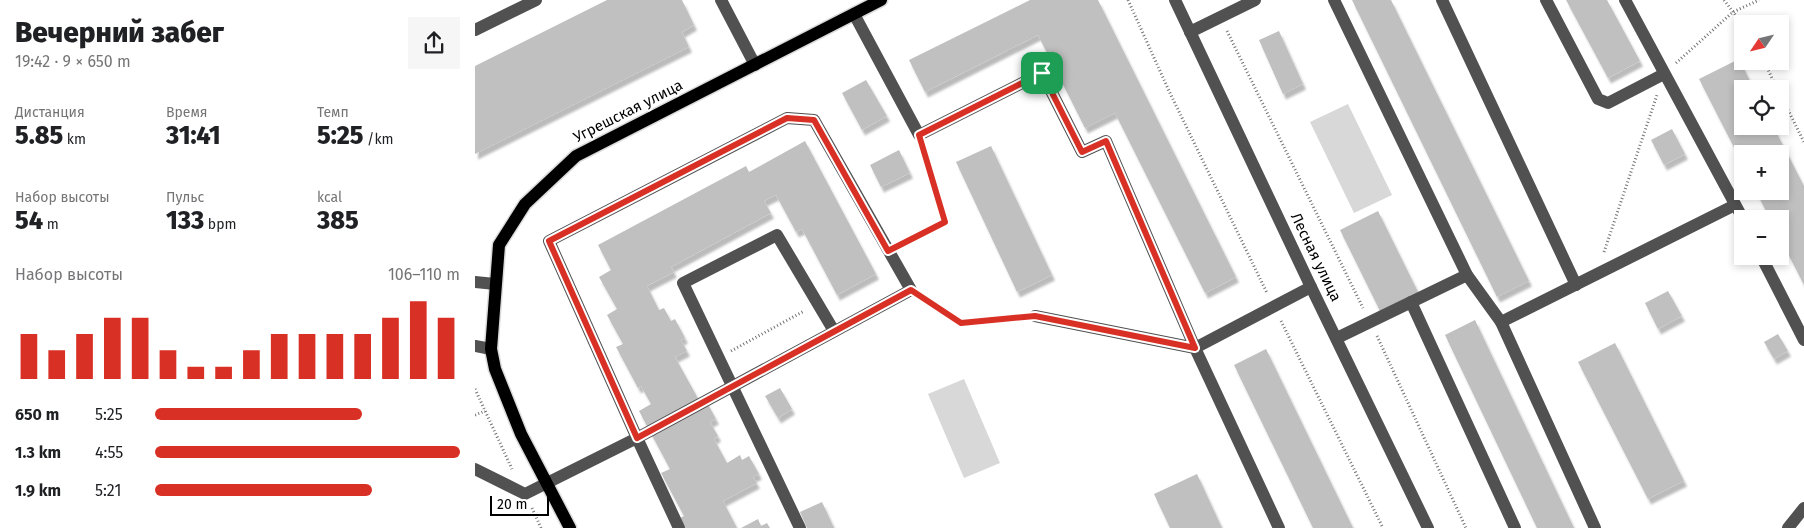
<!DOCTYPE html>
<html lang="ru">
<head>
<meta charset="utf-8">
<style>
  :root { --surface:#fff; --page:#f6f6f6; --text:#202124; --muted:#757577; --accent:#d93025 }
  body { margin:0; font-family:"Fira Sans",sans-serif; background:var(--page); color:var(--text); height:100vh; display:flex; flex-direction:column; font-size:19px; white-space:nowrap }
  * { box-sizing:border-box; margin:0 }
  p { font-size:16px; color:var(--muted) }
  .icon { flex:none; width:28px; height:28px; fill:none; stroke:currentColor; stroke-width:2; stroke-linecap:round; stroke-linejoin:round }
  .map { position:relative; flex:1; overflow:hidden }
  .details { display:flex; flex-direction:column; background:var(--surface); width:475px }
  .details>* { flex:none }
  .needle { width:32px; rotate:235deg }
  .fabs { position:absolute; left:1259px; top:15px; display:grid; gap:10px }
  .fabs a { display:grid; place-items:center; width:55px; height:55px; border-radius:0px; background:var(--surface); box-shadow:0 2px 8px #0003; font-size:25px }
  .scale { position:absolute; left:15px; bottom:12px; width:59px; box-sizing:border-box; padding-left:5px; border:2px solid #000; border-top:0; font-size:14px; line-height:18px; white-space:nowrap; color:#000; -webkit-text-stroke:4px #fff; paint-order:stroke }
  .pin { position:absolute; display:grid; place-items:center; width:42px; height:42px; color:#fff; margin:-21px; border-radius:10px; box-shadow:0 2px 8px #0006 }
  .round { display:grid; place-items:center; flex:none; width:52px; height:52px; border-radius:0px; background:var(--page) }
  .head { display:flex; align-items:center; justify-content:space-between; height:85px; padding:0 15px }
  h1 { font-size:28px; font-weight:800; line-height:38px }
  .stats { display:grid; grid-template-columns:repeat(3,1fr); gap:8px; height:85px; padding:5px 15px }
  .stats div { display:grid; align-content:center }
  .stats b { font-size:25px; font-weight:800 }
  .stats small { font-size:14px; font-weight:400 }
  .stats p { font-size:14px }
  .chart { height:140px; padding:10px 15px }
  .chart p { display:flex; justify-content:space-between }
  .chart svg { width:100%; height:90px; margin-top:5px; stroke:var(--accent); stroke-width:6 }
  ul { padding:0 15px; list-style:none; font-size:16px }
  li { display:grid; grid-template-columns:80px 60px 1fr; align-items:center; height:38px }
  li i { height:12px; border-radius:6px; background:var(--accent) }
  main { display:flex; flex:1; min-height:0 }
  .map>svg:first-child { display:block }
  .green { fill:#d8d8d8 }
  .building { fill:#c0c0c0; filter:url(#shadow) }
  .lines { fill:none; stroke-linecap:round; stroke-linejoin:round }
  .major-casing { stroke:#dbdbdb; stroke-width:15 }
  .path { stroke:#737373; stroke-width:3; stroke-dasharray:1 2.5; stroke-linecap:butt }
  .minor { stroke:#515151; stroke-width:12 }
  .major { stroke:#000; stroke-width:12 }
  .route-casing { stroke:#fff; stroke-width:10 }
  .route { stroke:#d93025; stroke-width:6 }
  .labels { text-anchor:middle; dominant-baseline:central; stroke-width:4; stroke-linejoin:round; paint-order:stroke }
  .street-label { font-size:15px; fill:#000; stroke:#fff }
</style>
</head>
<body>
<main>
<section class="details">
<div class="head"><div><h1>Вечерний забег</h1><p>19:42 · 9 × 650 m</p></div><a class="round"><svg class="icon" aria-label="share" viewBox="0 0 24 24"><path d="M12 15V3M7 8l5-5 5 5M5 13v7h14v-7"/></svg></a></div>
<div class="stats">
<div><p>Дистанция</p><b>5.85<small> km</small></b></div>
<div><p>Время</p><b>31:41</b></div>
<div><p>Темп</p><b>5:25<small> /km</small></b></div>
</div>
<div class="stats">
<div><p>Набор высоты</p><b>54<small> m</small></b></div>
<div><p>Пульс</p><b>133<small> bpm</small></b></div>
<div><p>kcal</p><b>385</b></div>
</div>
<div class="chart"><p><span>Набор высоты</span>106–110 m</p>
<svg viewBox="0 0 160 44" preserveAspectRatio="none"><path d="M5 44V22M15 44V30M25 44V22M35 44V14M45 44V14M55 44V30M65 44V38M75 44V38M85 44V30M95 44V22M105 44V22M115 44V22M125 44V22M135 44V14M145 44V6M155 44V14"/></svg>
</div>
<ul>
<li><b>650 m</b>5:25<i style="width:68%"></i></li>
<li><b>1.3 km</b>4:55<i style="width:100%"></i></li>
<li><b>1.9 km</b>5:21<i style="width:71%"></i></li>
</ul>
</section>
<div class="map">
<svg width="1329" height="528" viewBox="0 0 1329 528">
  <defs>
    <filter id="shadow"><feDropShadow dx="3" dy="5.5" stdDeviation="1" flood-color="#0004"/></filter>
  </defs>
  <rect width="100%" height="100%" fill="#fff"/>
  <g class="green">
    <polygon points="873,104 917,195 879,213 835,122"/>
    <polygon points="489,379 525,463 489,478 453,394"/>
  </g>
  <g class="building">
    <polygon points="132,0 207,0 219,25 207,32 214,47 0,154 0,66"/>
    <polygon points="555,0 623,0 761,277 730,293 640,113 610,128 563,35 450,92 434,60"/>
    <polygon points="877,0 916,0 1054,281 1022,297"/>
    <polygon points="1091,0 1132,0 1165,61 1133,78"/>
    <polygon points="804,31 828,84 808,94 784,40"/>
    <polygon points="1264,59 1279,89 1268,89 1268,126 1298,126 1329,186 1329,285 1305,238 1305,219 1295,219 1281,191 1305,191 1305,154 1268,154 1268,165 1224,79"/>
    <polygon points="391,80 412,116 387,130 367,93"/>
    <polygon points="1197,129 1210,154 1189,165 1176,140"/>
    <polygon points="330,141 401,274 362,295 327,229 321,232 301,195 289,201 296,213 196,267 199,272 172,286 184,310 189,308 196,321 200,319 210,338 206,340 212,351 200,357 225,402 230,399 241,419 235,422 243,436 239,439 252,463 265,455 267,460 274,456 284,474 278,477 282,483 248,501 262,528 208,528 203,519 209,516 186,473 195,469 164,411 176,404 166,386 163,388 141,347 148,344 132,315 142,309 124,277 136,270 123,245 271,166 274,172"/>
    <polygon points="516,146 577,275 542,292 481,162"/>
    <polygon points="424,150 435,173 406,187 395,165"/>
    <polygon points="903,211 944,294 906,313 865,230"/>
    <polygon points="1193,291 1207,316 1183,329 1170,303"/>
    <polygon points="1000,320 1099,528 1062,528 970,335"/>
    <polygon points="1303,334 1313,351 1299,359 1289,342"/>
    <polygon points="1140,343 1209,481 1173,499 1103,362"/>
    <polygon points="791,349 878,528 838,528 759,365"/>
    <polygon points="305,388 317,409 303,418 290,396"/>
    <polygon points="722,474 747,528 695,528 679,494"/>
    <polygon points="347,502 359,528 332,528 325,512"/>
    <polygon points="283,519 286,526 292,523 295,528 266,528"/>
  </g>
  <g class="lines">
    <defs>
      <polyline id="major" points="95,528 46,434 20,369 16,349 24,245 50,204 101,156 406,0"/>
    </defs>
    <use href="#major" class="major-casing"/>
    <g class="path">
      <polyline points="653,0 694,91 792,293"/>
      <polyline points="1249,0 1268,25"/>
      <polyline points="752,31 888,308"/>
      <polyline points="1289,61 1302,89"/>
      <polyline points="1201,63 1258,12 1284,0"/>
      <polyline points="1305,94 1329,142"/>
      <polyline points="427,244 470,222 448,150"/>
      <polyline points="1129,252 1182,95"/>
      <polyline points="449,298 486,323 545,317"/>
      <polyline points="806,321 908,528"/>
      <polyline points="902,336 991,528"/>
      <polyline points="256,351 329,311"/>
      <polyline points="0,389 37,469"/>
      <polyline points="0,415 10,411"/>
      <polyline points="57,508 66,528"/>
    </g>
    <g class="minor">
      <polyline points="246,0 280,65"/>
      <polyline points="700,0 836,287 953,528"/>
      <polyline points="859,0 992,275 1026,322 1120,528"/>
      <polyline points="967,0 1101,285"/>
      <polyline points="1071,0 1123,99 1133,103 1189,74"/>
      <polyline points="1150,0 1268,219"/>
      <polyline points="379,14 444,135 567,73 607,152 631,141 720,348 804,528"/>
      <polyline points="0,30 61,0"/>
      <polyline points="715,32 780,0"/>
      <polyline points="1286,256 1329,340"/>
      <polyline points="0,282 20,284"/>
      <polyline points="936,302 1040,528"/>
      <polyline points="560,316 720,348 836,287"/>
      <polyline points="1026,322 1260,205"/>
      <polyline points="862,338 992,275"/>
      <polyline points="0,346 16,349"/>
      <polyline points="0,469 50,494 162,438 436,290 339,120 312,118 74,241 162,438 204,528"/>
      <polyline points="325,528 208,283 302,235 359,331"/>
      <polyline points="1313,528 1329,508"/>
    </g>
    <use href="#major" class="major"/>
  </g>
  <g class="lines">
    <defs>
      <polygon id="route" points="567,73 607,152 631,141 720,348 560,316 486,323 436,290 162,438 74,241 312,118 339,120 413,251 470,222 444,135"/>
    </defs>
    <use href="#route" class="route-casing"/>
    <use href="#route" class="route"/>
  </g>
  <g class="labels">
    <g class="street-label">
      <text transform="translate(153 111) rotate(-27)">Угрешская улица</text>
      <text transform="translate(841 257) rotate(64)">Лесная улица</text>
    </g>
  </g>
</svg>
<div class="fabs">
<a><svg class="needle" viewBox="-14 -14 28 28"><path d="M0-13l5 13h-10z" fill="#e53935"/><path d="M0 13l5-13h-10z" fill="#757577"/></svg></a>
<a><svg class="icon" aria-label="locate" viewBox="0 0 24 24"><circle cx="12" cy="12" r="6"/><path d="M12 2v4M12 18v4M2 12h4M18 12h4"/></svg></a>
<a>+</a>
<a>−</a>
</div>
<div class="scale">20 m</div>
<div class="pin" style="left:567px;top:73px;background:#1e9e55"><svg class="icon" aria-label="arrive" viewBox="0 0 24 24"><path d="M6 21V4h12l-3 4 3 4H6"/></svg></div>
</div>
</main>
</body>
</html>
